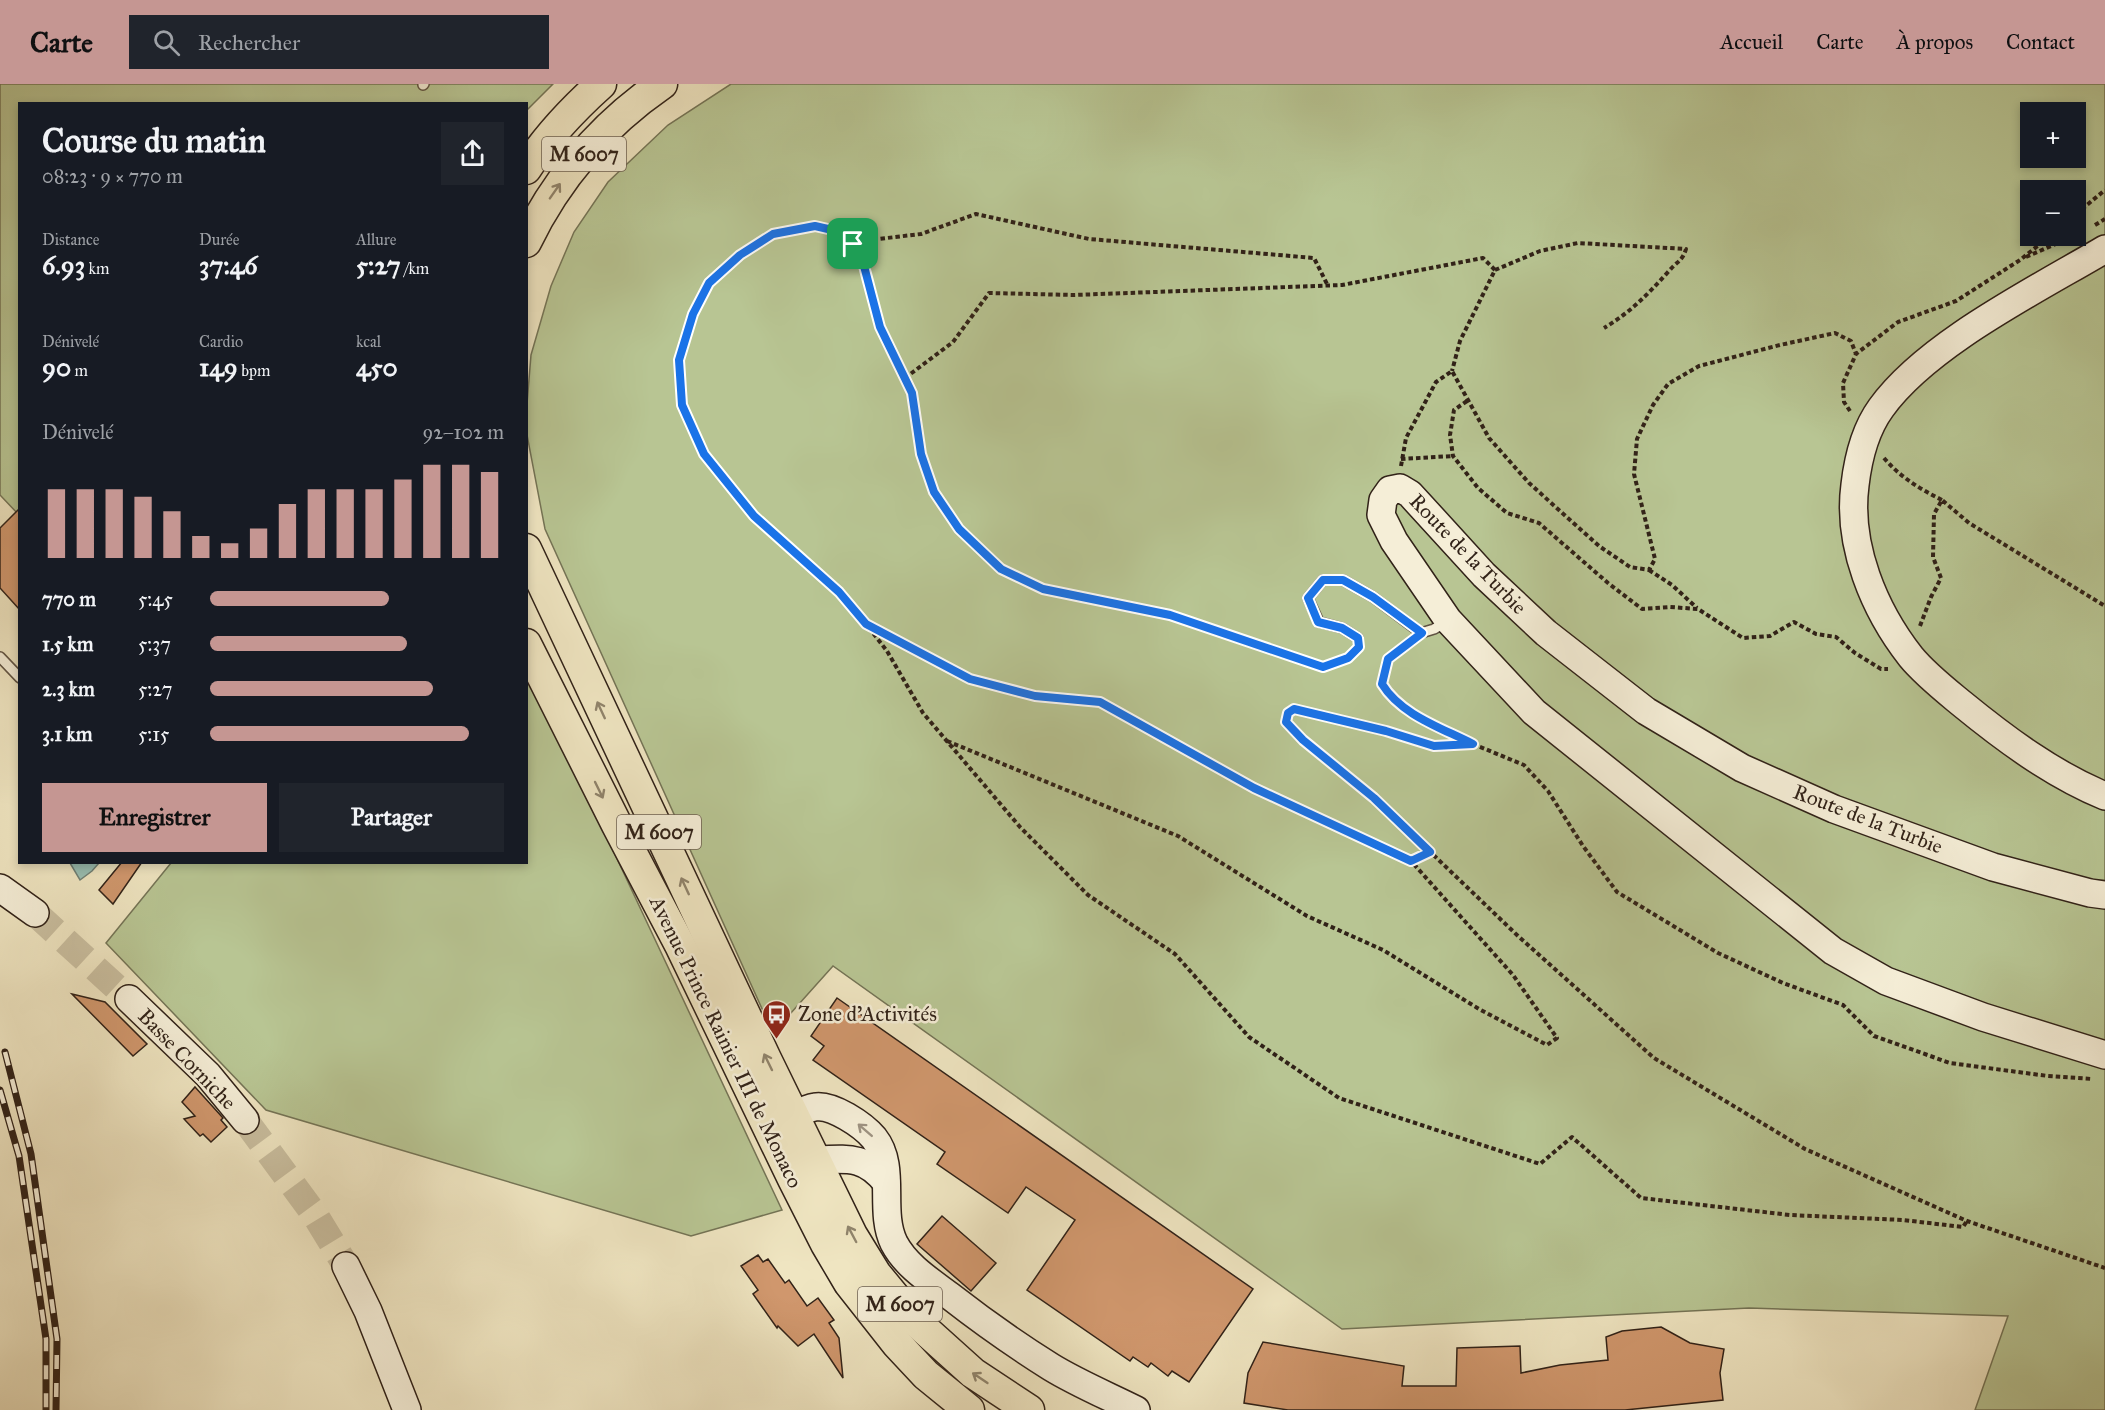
<!DOCTYPE html>
<html lang="fr">
<head>
<meta charset="utf-8">
<style>
  :root { --surface:#171b24; --page:#20242c; --text:#f1f3f6; --muted:#9ea1a6; --accent:#c59692 }
  body { margin:0; font-family:"IM FELL Great Primer",serif; background:var(--page); color:var(--text); height:100vh; display:flex; flex-direction:column; font-size:22px; white-space:nowrap }
  * { box-sizing:border-box; margin:0 }
  p { font-size:20px; color:var(--muted) }
  .icon { flex:none; width:33px; height:33px; fill:none; stroke:currentColor; stroke-width:2; stroke-linecap:round; stroke-linejoin:round }
  .map { position:relative; flex:1; overflow:hidden }
  .sheet { position:absolute; left:18px; top:18px; width:510px; height:762px; display:flex; flex-direction:column; background:var(--surface); border-radius:0px; box-shadow:0 3px 9px #0003 }
  .sheet>* { flex:none }
  .fabs { position:absolute; left:2020px; top:18px; display:grid; gap:12px }
  .fabs a { display:grid; place-items:center; width:66px; height:66px; border-radius:0px; background:var(--surface); box-shadow:0 3px 9px #0003; font-size:30px }
  .pin { position:absolute; display:grid; place-items:center; width:51px; height:51px; color:#fff; margin:-26px; border-radius:12px; box-shadow:0 3px 9px #0006 }
  .round { display:grid; place-items:center; flex:none; width:63px; height:63px; border-radius:0px; background:var(--page) }
  .headline { display:flex; align-items:center; justify-content:space-between; height:102px; padding:0 24px }
  h1 { font-size:33px; font-weight:800; line-height:45px }
  .figures { display:grid; grid-template-columns:repeat(3,1fr); gap:9px; height:102px; padding:6px 24px }
  .figures div { display:grid; align-content:center }
  .figures b { font-size:26px; font-weight:800 }
  .figures small { font-size:16px; font-weight:400 }
  .figures p { font-size:16px }
  .chart { height:168px; padding:12px 24px }
  .chart p { display:flex; justify-content:space-between }
  .chart svg { width:100%; height:108px; margin-top:6px; stroke:var(--accent); stroke-width:6 }
  .button { display:flex; gap:12px; margin-top:auto; padding:12px 24px }
  .button a { flex:1; height:69px; border-radius:0px; background:var(--accent); color:#111; font-size:24px; font-weight:800; line-height:69px; text-align:center }
  .button a+a { background:var(--page); color:var(--text) }
  ul { padding:0 24px; list-style:none; font-size:20px }
  li { display:grid; grid-template-columns:96px 72px 1fr; align-items:center; height:45px }
  li i { height:15px; border-radius:8px; background:var(--accent) }
  header { display:flex; align-items:center; gap:36px; box-sizing:border-box; height:84px; padding:0 30px; background:var(--accent); color:#111 }
  header strong { font-size:28px }
  nav { display:flex; gap:33px; margin-inline-start:auto; font-size:21px }
  .search { width:420px; height:54px; background:var(--page); display:flex; align-items:center; gap:15px; box-sizing:border-box; padding:0 21px; border-radius:0px; color:var(--muted); font-size:22px }
  .map>svg:first-child { display:block }
  .green { fill:#b8c593; stroke:#747456; stroke-width:1.5; fill-rule:evenodd }
  .water { fill:#9abfb3; stroke:#708075; stroke-width:1.5 }
  .building { fill:#d0976d; stroke:#312218; stroke-width:1.5 }
  .lines { fill:none; stroke-linecap:round; stroke-linejoin:round }
  .secondary-tunnel { stroke:#c9be9f; stroke-width:27; stroke-dasharray:27 14; stroke-linecap:butt }
  .lane-casing { stroke:#605342; stroke-width:12 }
  .secondary-casing { stroke:#312218; stroke-width:30 }
  .primary-casing { stroke:#312218; stroke-width:33 }
  .path { stroke:#312218; stroke-width:4; stroke-dasharray:4.5 3; stroke-linecap:butt }
  .lane { stroke:#f5eed7; stroke-width:9 }
  .secondary { stroke:#f5eed7; stroke-width:27 }
  .primary { stroke:#efe5c1; stroke-width:30 }
  .rail-casing { stroke:#312218; stroke-width:7 }
  .rail { stroke:#f5eed7; stroke-width:4.5; stroke-dasharray:14; stroke-linecap:butt }
  .oneway { stroke:#90846c }
  .oneway2 { stroke:#9d9281 }
  .route-casing { stroke:#fff; stroke-width:12 }
  .route { stroke:#1a73e8; stroke-width:8 }
  .labels { text-anchor:middle; dominant-baseline:central; stroke-width:5; stroke-linejoin:round; paint-order:stroke }
  .shield { fill:#f5eed7; stroke:#6c5f51; stroke-width:1.5 }
  .shield-label { font-size:20px; font-weight:bold; fill:#312218 }
  .street-label { font-size:21px; fill:#312218; stroke:#f5eed7 }
  .poi-label { font-size:21px; fill:#312218; stroke:#f5eed7; text-anchor:start }
</style>
</head>
<body>
<header>
<strong>Carte</strong>
<div class="search"><svg class="icon" aria-label="search" viewBox="0 0 24 24"><circle cx="10" cy="10" r="6"/><path d="M15 15l6 6"/></svg>Rechercher</div>
<nav><a>Accueil</a><a>Carte</a><a>À propos</a><a>Contact</a></nav>
</header>
<div class="map">
<svg width="2105" height="1326" viewBox="0 0 2105 1326">
  <rect width="100%" height="100%" fill="#efe5c1"/>
  <filter id="stains"><feTurbulence type="fractalNoise" baseFrequency=".00333" numOctaves="4"/><feColorMatrix values="0 0 0 0 .2 0 0 0 0 .09 0 0 0 0 .02 0 0 0 .5 -.17"/></filter>
  <radialGradient id="worn" r=".72"><stop offset=".6" stop-color="#630" stop-opacity="0"/><stop offset="1" stop-color="#630" stop-opacity=".3"/></radialGradient>
  <g class="green">
    <polygon points="0,0 553,0 527,26 526,20 20,20 19,431 0,411"/>
    <path d="M731 0H2105V1326H1975L2008 1232 1749 1224 1342 1245 833 882 773 949 545 445 527 351V320L531 271 551 202 574 148 608 98 668 41ZM2031 28H2076V74H2031ZM2031 106H2076V152H2031Z"/>
    <polygon points="527,583 782,1126 691,1152 266,1026 106,859 171,779 526,778"/>
  </g>
  <polygon class="water" points="70,779 70,778 99,779 92,787 80,796"/>
  <g class="building">
    <polygon points="20,424 20,526 0,504 0,444"/>
    <polygon points="122,778 142,778 113,820 99,806"/>
    <polygon points="72,910 105,918 147,960 133,972"/>
    <polygon points="837,914 1253,1205 1189,1298 1172,1287 1168,1292 1151,1279 1148,1283 1133,1273 1130,1277 1027,1206 1075,1136 1026,1103 1008,1129 937,1080 945,1068 813,976 824,962 811,952"/>
    <polygon points="195,1003 223,1034 221,1036 227,1043 211,1058 203,1050 200,1052 184,1035 195,1032 182,1018"/>
    <polygon points="942,1132 996,1179 971,1207 917,1160"/>
    <polygon points="758,1171 763,1178 768,1175 785,1199 789,1196 807,1222 818,1214 834,1236 829,1239 839,1254 843,1294 814,1250 798,1262 778,1242 777,1244 753,1210 758,1206 741,1182"/>
    <polygon points="1661,1243 1690,1259 1724,1265 1720,1289 1723,1316 1625,1326 1288,1326 1244,1319 1248,1289 1263,1258 1404,1282 1402,1302 1456,1302 1457,1264 1520,1262 1521,1289 1560,1281 1608,1276 1606,1253 1622,1247"/>
  </g>
  <g class="lines">
    <g class="secondary-tunnel">
      <polyline points="35,829 129,915"/>
      <polyline points="245,1036 315,1131 346,1182"/>
    </g>
    <defs>
      <g id="lane">
        <polyline points="423,1 424,0"/>
        <polyline points="1358,554 1342,544 1319,538 1308,514 1323,496 1343,496 1373,513 1421,549 1434,545 1446,538"/>
        <polyline points="0,573 20,594"/>
      </g>
      <g id="secondary">
        <path d="M2105 165C2036 206 1927 260 1881 324 1865 346 1858 375 1855 401 1847 461 1874 526 1911 573 1925 590 1944 605 1961 619 2005 655 2052 690 2105 712"/>
        <polyline points="0,804 35,829"/>
        <polyline points="2105,811 2090,809 1993,783 1834,725 1742,684 1646,627 1546,549 1484,491 1410,410 1400,404 1390,406 1383,416 1381,431 1394,457 1448,536 1534,628 1833,867 1886,897 1983,933 2105,971"/>
        <polyline points="129,915 208,991 245,1036"/>
        <path d="M791 1052 794 1031C800 1028 808 1024 815 1023 832 1020 863 1041 874 1054 897 1083 878 1126 894 1159 906 1182 930 1197 950 1212 982 1237 1016 1261 1051 1283 1077 1299 1108 1312 1136 1326"/>
        <path d="M801 1064 815 1076C847 1075 864 1071 886 1098"/>
        <polyline points="346,1182 368,1227 407,1326"/>
      </g>
      <g id="primary">
        <path d="M526 85C547 52 572 26 601 0"/>
        <path d="M526 158C557 94 604 40 662 0"/>
        <polyline points="526,465 766,975 852,1151 876,1190 913,1235 973,1289 1029,1326"/>
        <polyline points="526,560 617,741 680,861 793,1095 826,1160 849,1199 897,1260 926,1291 969,1326"/>
      </g>
    </defs>
    <use href="#lane" class="lane-casing"/>
    <use href="#secondary" class="secondary-casing"/>
    <use href="#primary" class="primary-casing"/>
    <g class="path">
      <polyline points="2076,130 2105,106"/>
      <polyline points="2095,141 2105,135"/>
      <polyline points="844,149 870,156 921,150 976,130 1089,155 1314,174 1328,202"/>
      <polyline points="2026,173 2074,152"/>
      <path d="M1495 186 1540 167 1578 159 1686 165C1682 178 1677 177 1669 187 1648 210 1631 228 1604 244"/>
      <polyline points="905,294 953,258 989,209 1074,211 1342,201 1483,174 1495,186 1460,257 1452,287"/>
      <polyline points="1467,317 1454,326 1450,351 1453,372 1478,404 1507,429 1539,439 1608,499 1642,525 1670,523 1698,525 1743,554 1770,552 1794,538 1816,550 1836,553 1855,569 1881,585 1888,585"/>
      <polyline points="1850,327 1844,318 1843,299 1856,270 1898,238 1956,217 2020,176 2050,152"/>
      <path d="M1884 374C1900 393 1920 405 1942 416"/>
      <polyline points="1401,375 1453,372"/>
      <polyline points="1401,382 1406,354 1436,298 1452,287 1489,354 1529,399 1599,462 1630,483 1649,486 1655,475 1634,390 1637,355 1653,321 1668,300 1699,282 1780,261 1835,249 1851,257 1856,270"/>
      <polyline points="1649,486 1672,501 1697,524"/>
      <polyline points="870,541 970,595 1035,611 1100,618 1254,704 1411,777 1430,768"/>
      <polyline points="1920,542 1931,513 1941,494 1933,473 1934,430 1942,416 1969,439 2105,522"/>
      <path d="M1409 558 1388 575 1382 600C1401 631 1442 644 1473 660L1434 662 1386 647 1294 625 1288 629 1286 638 1303 656 1374 714 1518 852 1654 974 1805 1065 1967 1137 2105 1184"/>
      <polyline points="1354,568 1348,574 1323,583 1170,531 1043,505 1001,485 959,445 934,408 921,370 912,309 880,243 864,182 853,160 841,148 815,142 773,150 740,171 709,199 693,230 679,276 682,321 704,370 754,432 839,508 866,540 887,567 923,629 1020,743 1088,811 1175,870 1249,953 1339,1014 1540,1080 1572,1053 1641,1114 1790,1131 1903,1136 1963,1143 1967,1137"/>
      <polyline points="947,657 1178,752 1307,832 1383,866 1479,925 1547,961 1557,954 1513,891 1411,777"/>
      <polyline points="1473,660 1524,681 1548,707 1583,762 1617,808 1718,869 1783,899 1843,921 1874,952 1950,979 2048,992 2092,995"/>
    </g>
    <use href="#lane" class="lane"/>
    <use href="#secondary" class="secondary"/>
    <use href="#primary" class="primary"/>
    <defs>
      <g id="rail">
        <polyline points="5,968 31,1070 57,1255 56,1326"/>
        <polyline points="0,1006 19,1072 46,1255 46,1326"/>
      </g>
    </defs>
    <use href="#rail" class="rail-casing"/>
    <use href="#rail" class="rail"/>
  </g>
  <defs><path id="oneway-shaft" d="M-6 0H5M1.5-3L5.5 0L1.5 3" fill="none" stroke-width="1.6" stroke-linecap="round" stroke-linejoin="round" transform="scale(1.5)"/></defs>
  <g class="oneway">
    <use href="#oneway-shaft" transform="translate(555 107) rotate(-55)"/>
    <use href="#oneway-shaft" transform="translate(601 626) rotate(-115)"/>
    <use href="#oneway-shaft" transform="translate(599 706) rotate(64)"/>
    <use href="#oneway-shaft" transform="translate(685 802) rotate(-115)"/>
    <use href="#oneway-shaft" transform="translate(768 978) rotate(-116)"/>
    <use href="#oneway-shaft" transform="translate(852 1150) rotate(-118)"/>
    <use href="#oneway-shaft" transform="translate(980 1294) rotate(-146)"/>
  </g>
  <use class="oneway2" href="#oneway-shaft" transform="translate(865 1046) rotate(-139)"/>
  <g class="lines">
    <defs>
      <path id="route" d="M815 142 841 148 853 160 864 182 880 243 912 309 921 370 934 408 959 445 1001 485 1043 505 1170 531 1323 583 1348 574 1359 563 1358 554 1342 544 1318 538 1308 514 1323 496H1343L1373 513 1422 549 1388 575 1382 600C1401 631 1442 644 1473 660L1434 662 1386 647 1294 625 1288 629 1286 638 1303 656 1374 714 1430 768 1411 777 1254 704 1100 618 1035 612 970 595 866 540 839 508 754 432 704 370 682 321 679 276 693 230 709 199 740 171 773 150Z"/>
    </defs>
    <use href="#route" class="route-casing"/>
    <use href="#route" class="route"/>
  </g>
  <defs>
    <symbol id="bus-pin" viewBox="-11 -11 22 30"><path d="M0 17L-7.5 6A9.5 9.5 0 1 1 7.5 6Z" fill="#8f2418" stroke="#f5eed7"/><path d="M-5-6H5V4H4V6H2V4H-2V6H-4V4H-5ZM-3.5-4V0h7V-4ZM-3.5 1.2v1.5H-2V1.2ZM2 1.2v1.5H3.5V1.2Z" fill="#fff"/></symbol>
  </defs>
  <g fill-rule="evenodd">
    <use href="#bus-pin" x="760" y="914" width="33" height="45"/>
  </g>
  <g class="labels">
    <g class="shield">
      <rect x="542" y="53" width="84" height="34" rx="4.5"/>
      <rect x="617" y="731" width="84" height="34" rx="4.5"/>
      <rect x="858" y="1203" width="84" height="34" rx="4.5"/>
    </g>
    <g class="shield-label">
      <text x="584" y="70">M 6007</text>
      <text x="659" y="748">M 6007</text>
      <text x="900" y="1220">M 6007</text>
    </g>
    <g class="street-label">
      <text transform="translate(1468 470) rotate(46)">Route de la Turbie</text>
      <text transform="translate(1868 735) rotate(21)">Route de la Turbie</text>
      <text transform="translate(726 958) rotate(64)">Avenue Prince Rainier III de Monaco</text>
      <text transform="translate(187 975) rotate(46)">Basse Corniche</text>
    </g>
    <g class="poi-label">
      <text x="798" y="930">Zone d'Activités</text>
    </g>
  </g>
  <rect width="100%" height="100%" filter="url(#stains)"/>
  <rect width="100%" height="100%" fill="url(#worn)"/>
</svg>
<div class="fabs">
<a>+</a>
<a>−</a>
</div>
<div class="pin" style="left:853px;top:160px;background:#1e9e55"><svg class="icon" aria-label="arrive" viewBox="0 0 24 24"><path d="M6 21V4h12l-3 4 3 4H6"/></svg></div>
<section class="sheet">
<div class="headline"><div><h1>Course du matin</h1><p>08:23 · 9 × 770 m</p></div><a class="round"><svg class="icon" aria-label="share" viewBox="0 0 24 24"><path d="M12 15V3M7 8l5-5 5 5M5 13v7h14v-7"/></svg></a></div>
<div class="figures">
<div><p>Distance</p><b>6.93<small> km</small></b></div>
<div><p>Durée</p><b>37:46</b></div>
<div><p>Allure</p><b>5:27<small> /km</small></b></div>
</div>
<div class="figures">
<div><p>Dénivelé</p><b>90<small> m</small></b></div>
<div><p>Cardio</p><b>149<small> bpm</small></b></div>
<div><p>kcal</p><b>450</b></div>
</div>
<div class="chart"><p><span>Dénivelé</span>92–102 m</p>
<svg viewBox="0 0 160 44" preserveAspectRatio="none"><path d="M5 44V16M15 44V16M25 44V16M35 44V19M45 44V25M55 44V35M65 44V38M75 44V32M85 44V22M95 44V16M105 44V16M115 44V16M125 44V12M135 44V6M145 44V6M155 44V9"/></svg>
</div>
<ul>
<li><b>770 m</b>5:45<i style="width:61%"></i></li>
<li><b>1.5 km</b>5:37<i style="width:67%"></i></li>
<li><b>2.3 km</b>5:27<i style="width:76%"></i></li>
<li><b>3.1 km</b>5:15<i style="width:88%"></i></li>
</ul>
<div class="button"><a>Enregistrer</a><a>Partager</a></div>
</section>
</div>
</body>
</html>
